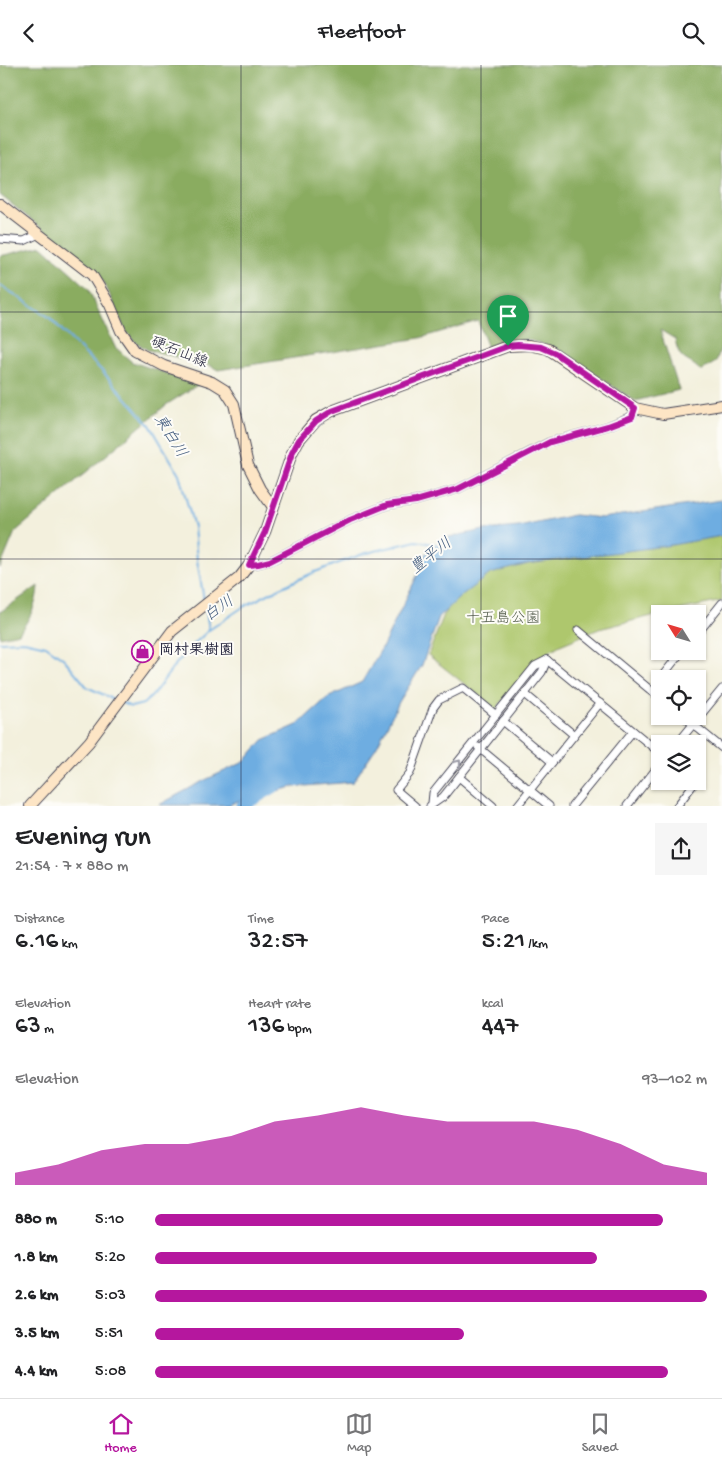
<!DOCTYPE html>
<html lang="en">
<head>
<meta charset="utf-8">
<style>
  :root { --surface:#fff; --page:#f6f6f6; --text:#202124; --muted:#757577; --line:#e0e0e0; --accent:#b5179e }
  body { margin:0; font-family:"Gochi Hand","Klee One",sans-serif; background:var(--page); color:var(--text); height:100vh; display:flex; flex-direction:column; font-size:19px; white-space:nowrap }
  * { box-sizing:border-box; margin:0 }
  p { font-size:16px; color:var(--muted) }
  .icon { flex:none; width:28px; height:28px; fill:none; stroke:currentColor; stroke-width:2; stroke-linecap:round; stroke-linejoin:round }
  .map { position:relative; height:741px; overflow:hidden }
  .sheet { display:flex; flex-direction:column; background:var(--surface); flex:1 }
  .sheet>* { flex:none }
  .needle { width:32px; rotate:307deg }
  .buttons { position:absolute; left:651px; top:540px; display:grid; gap:10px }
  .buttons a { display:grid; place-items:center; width:55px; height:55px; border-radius:0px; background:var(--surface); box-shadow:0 1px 4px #0004; font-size:25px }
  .pin { position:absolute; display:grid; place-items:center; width:42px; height:42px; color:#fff; margin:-51px -21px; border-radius:50% 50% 50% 0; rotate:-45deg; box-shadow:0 0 5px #0007 }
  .pin .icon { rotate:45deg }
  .round { display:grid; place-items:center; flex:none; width:52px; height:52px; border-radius:0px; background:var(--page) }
  .summary { display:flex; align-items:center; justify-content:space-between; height:85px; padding:0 15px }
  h1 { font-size:28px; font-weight:600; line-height:38px }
  .figures { display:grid; grid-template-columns:repeat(3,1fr); gap:8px; height:85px; padding:5px 15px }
  .figures div { display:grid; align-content:center }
  .figures b { font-size:25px; font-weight:600 }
  .figures small { font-size:14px; font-weight:400 }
  .figures p { font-size:14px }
  .chart { height:140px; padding:10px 15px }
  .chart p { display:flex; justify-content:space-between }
  .chart svg { width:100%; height:90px; margin-top:5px; fill:var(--accent); opacity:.7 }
  ul { padding:0 15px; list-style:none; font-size:16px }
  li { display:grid; grid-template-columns:80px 60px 1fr; align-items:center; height:38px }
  li i { height:12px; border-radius:6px; background:var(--accent) }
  header { display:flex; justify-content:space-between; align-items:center; height:65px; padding:0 15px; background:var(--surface); font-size:22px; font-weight:600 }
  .tab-bar { display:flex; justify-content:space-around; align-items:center; height:70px; border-top:1px solid var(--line); background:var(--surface); font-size:14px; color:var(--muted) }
  .tab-bar a { display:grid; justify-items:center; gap:2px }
  .tab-bar .active { color:var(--accent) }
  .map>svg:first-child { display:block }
  .green { fill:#aec76d; stroke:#687454 }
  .forest { fill:#8aac60; stroke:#56674e }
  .water { fill:#6eade1; stroke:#48688e }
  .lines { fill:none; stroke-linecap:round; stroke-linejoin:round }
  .stream { stroke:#6eade1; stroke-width:2 }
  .river { stroke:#6eade1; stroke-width:12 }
  .street-casing { stroke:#414153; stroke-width:9 }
  .secondary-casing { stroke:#414153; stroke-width:12 }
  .street { stroke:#fff; stroke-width:7 }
  .secondary { stroke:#fde5c5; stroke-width:10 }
  .oneway { stroke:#9c9ca7 }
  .route-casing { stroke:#fff; stroke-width:10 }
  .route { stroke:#b5179e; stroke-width:6 }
  .grid { fill:none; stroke:#22223b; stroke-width:1; stroke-opacity:0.55 }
  .labels { text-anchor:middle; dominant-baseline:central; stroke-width:4; stroke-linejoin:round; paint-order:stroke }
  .street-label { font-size:15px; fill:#22223b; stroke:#fdfcf7 }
  .park-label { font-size:15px; fill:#535c4c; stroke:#fdfcf7 }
  .poi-label { font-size:15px; font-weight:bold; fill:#22223b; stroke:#fdfcf7; text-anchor:start }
  .water-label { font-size:16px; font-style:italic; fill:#405a7d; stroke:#fdfcf7 }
</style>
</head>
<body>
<header><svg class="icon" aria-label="back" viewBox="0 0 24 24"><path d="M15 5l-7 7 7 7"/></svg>Fleetfoot<svg class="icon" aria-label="search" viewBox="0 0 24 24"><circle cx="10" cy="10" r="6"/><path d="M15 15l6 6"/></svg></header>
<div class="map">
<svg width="722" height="741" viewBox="0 0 722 741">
  <rect width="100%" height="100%" fill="#fdfcf7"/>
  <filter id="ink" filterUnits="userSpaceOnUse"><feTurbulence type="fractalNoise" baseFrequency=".02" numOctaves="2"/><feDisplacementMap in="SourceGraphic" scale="10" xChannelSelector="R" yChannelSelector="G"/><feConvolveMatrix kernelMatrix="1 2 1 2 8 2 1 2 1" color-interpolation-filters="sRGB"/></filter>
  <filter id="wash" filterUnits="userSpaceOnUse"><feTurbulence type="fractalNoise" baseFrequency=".0096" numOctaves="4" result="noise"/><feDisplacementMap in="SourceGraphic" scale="20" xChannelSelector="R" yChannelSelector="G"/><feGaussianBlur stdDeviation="1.12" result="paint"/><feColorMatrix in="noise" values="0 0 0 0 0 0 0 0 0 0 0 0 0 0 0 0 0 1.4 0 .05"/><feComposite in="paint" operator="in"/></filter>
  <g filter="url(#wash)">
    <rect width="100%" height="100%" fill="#f3f0dd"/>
    <polygon class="green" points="722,466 722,536 660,549 599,564 560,580 535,595 496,644 428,590 445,547 464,517 488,500"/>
    <g class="forest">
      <path d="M0 0H722V279L716 297 701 306C686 291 680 299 675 274L660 265 679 325 635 336 558 284 526 274 488 283 478 256 420 273 218 305 209 300 148 285 134 276 125 265 105 219 91 202 0 130Z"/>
      <polygon points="42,181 88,223 115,282 132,297 199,319 166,340 15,467 0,503 0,191"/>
      <path d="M38 521C37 539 30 554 19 568L0 572V547Z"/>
    </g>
    <polygon class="water" points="722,435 722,471 672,480 528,499 490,509 462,530 439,552 422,600 399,637 377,681 353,717 293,722 240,735 229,740 159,740 205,715 244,697 263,675 297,660 327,633 362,617 383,581 418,509 425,489 449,472 484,465 519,462 574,450 602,453"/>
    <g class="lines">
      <g class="stream">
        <polyline points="0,220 49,252 104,308 150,360 179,409 194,462 197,495 204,535"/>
        <polyline points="206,545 209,565"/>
        <polyline points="0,577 24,576 46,581 64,594 87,622 115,635"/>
        <polyline points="122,638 131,642 143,639 152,631 175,600 193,580 209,565 243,542 282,522 315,507 363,489 416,476 439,480"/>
      </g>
      <polyline class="river" points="242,741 274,722"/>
    </g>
  </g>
  <g filter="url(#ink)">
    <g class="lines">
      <defs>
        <g id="street">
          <polyline points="0,174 24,176 39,169"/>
          <polyline points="249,500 258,499 270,496 350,455 387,440 416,436 458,424 549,377 608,361 632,351 635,343"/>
          <polyline points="658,551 660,553"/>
          <polyline points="578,565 660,633"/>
          <polyline points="698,568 722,538"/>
          <polyline points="547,595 660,688"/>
          <polyline points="660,614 682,586"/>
          <polyline points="525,629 574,670"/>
          <polyline points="683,651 722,683"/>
          <polyline points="503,656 552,697"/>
          <polyline points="677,679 722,624"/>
          <polyline points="478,682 549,741"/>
          <polyline points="459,712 493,741"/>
          <polyline points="432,738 433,728 535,601 547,595"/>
          <polyline points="415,741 396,725 410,708 433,643 439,635 463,623 496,650"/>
          <polyline points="430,741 443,732 542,607 547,595"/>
          <polyline points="517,741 600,638"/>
          <polyline points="572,741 633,666"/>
          <polyline points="627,741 660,699"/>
          <polyline points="677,741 693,720 689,716"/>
        </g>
        <g id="secondary">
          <polyline points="0,139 92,210 110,240 121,266 135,286 164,301 212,317 225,325 234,339 248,400 260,424 273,442"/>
          <polyline points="30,741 89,677 172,566 239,513 249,500 265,467 292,388 299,375 316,355 332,346 508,281 529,280 548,284 635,343 663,349 722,340"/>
        </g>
      </defs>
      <use href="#street" class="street-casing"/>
      <use href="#secondary" class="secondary-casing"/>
      <use href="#street" class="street"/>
      <use href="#secondary" class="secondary"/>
    </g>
    <defs><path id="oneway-chevron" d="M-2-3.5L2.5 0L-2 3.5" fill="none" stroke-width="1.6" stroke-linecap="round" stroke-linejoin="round" transform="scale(1.25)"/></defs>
    <use class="oneway" href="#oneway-chevron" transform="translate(458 698) rotate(-51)"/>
  </g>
  <g class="lines" filter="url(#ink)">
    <defs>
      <polygon id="route" points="518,280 541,282 555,288 635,343 632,352 608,361 550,377 458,424 416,436 387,440 350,455 270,496 258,499 249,500 265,467 292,388 299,375 316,356 332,346 508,281"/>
    </defs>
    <use href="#route" class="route-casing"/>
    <use href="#route" class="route"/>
  </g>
  <path class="grid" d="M241 0V741M481 0V741M0 247H722M0 494H722"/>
  <defs>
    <symbol id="shop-ring" viewBox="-11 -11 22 22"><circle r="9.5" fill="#fdfcf7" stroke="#b5179e" stroke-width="1.5"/><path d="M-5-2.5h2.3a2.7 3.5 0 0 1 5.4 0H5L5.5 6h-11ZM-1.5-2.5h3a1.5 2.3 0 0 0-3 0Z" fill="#b5179e"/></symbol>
  </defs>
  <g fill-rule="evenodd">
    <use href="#shop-ring" x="130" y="574" width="25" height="25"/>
  </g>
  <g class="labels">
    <g class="street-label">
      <text transform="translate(179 288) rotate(22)">硬石山線</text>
    </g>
    <g class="park-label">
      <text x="503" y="554">十五島公園</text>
    </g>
    <g class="poi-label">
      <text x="159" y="586">岡村果樹園</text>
    </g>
    <g class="water-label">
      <text transform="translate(169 372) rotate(58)">東白川</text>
      <text transform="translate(432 492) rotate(-38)">豊平川</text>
      <text transform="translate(220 545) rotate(-35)">白川</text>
    </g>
  </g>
</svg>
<div class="buttons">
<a><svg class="needle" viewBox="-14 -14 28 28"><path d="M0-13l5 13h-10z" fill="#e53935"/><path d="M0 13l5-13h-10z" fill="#757577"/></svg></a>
<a><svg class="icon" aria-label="locate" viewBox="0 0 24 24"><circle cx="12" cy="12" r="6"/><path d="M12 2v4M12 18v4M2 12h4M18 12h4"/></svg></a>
<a><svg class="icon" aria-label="layers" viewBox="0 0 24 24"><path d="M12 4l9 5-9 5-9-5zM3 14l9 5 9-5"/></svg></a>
</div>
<div class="pin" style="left:508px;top:281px;background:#1e9e55"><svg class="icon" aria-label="arrive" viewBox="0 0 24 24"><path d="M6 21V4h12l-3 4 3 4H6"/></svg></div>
</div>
<section class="sheet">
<div class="summary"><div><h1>Evening run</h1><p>21:54 · 7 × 880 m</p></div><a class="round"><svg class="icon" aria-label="share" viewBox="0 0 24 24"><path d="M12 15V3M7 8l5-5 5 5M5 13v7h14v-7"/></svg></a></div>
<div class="figures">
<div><p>Distance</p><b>6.16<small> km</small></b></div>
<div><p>Time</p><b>32:57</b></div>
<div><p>Pace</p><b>5:21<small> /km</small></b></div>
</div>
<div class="figures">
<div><p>Elevation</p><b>63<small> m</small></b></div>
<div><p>Heart rate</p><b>136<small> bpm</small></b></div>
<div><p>kcal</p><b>447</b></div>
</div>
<div class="chart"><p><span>Elevation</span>93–102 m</p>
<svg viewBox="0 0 160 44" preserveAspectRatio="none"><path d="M0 44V38L10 34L20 27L30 24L40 24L50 20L60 13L70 10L80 6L90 10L100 13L110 13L120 13L130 17L140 24L150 34L160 38V44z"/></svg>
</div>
<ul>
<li><b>880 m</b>5:10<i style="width:92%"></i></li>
<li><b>1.8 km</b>5:20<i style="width:80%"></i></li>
<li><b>2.6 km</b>5:03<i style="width:100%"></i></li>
<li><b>3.5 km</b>5:51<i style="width:56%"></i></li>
<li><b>4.4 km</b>5:08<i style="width:93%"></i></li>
</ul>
</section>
<nav class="tab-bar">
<a class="active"><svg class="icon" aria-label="home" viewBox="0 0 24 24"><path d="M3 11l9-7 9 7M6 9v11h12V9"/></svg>Home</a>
<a><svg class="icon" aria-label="map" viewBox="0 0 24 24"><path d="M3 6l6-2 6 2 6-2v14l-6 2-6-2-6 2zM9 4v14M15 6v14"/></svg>Map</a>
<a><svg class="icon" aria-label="saved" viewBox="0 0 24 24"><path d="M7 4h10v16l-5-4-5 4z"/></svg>Saved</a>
</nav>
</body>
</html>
